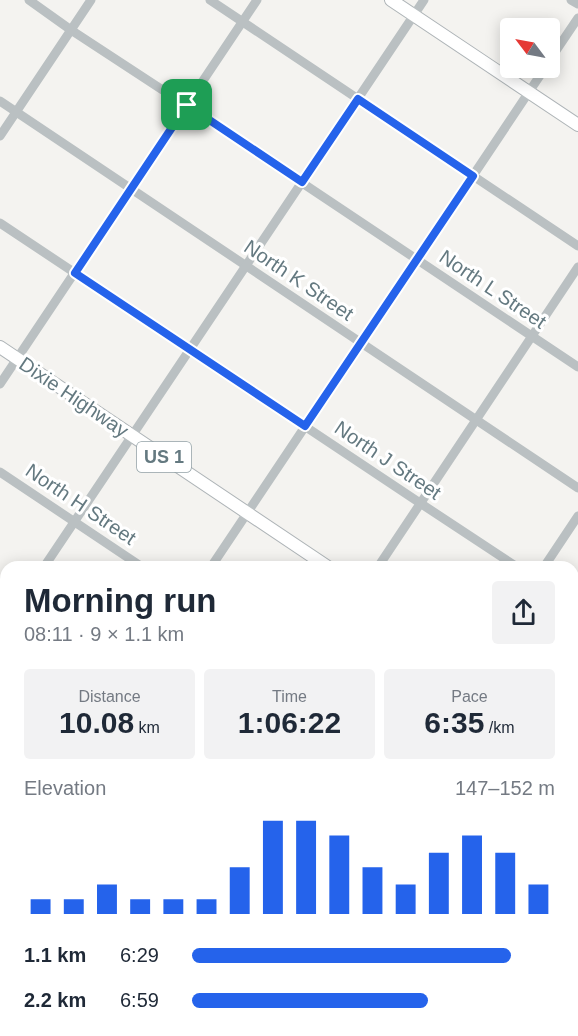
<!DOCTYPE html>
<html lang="en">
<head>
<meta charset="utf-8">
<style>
  :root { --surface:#fff; --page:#f2f2f3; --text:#1f2937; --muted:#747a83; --accent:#2563eb }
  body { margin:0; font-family:Helvetica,sans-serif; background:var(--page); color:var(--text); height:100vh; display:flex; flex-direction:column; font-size:22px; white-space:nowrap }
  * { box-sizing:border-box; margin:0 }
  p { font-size:20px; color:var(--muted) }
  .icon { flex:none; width:33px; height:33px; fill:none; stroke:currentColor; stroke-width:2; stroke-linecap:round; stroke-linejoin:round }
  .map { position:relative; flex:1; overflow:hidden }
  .sheet { position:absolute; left:0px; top:561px; width:579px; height:476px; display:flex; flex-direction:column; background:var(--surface); border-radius:18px 18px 0 0; box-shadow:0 3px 15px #0003 }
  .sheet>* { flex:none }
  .needle { width:39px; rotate:302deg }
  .fabs { position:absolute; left:500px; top:18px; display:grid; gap:12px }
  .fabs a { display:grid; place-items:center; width:60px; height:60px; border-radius:6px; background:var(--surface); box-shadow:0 3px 15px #0003; font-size:30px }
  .pin { position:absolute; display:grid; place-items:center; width:51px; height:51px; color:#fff; margin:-26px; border-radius:12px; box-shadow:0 3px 9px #0006 }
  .round { display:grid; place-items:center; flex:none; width:63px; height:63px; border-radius:6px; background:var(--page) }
  .head { display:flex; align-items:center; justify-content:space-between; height:102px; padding:0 24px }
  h1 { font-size:33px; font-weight:700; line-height:45px }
  .figures { display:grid; grid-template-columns:repeat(3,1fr); gap:9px; height:102px; padding:6px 24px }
  .figures div { display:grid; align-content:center; border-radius:6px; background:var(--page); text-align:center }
  .figures b { font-size:30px; font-weight:700 }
  .figures small { font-size:16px; font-weight:400 }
  .figures p { font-size:16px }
  .chart { height:168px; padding:12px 24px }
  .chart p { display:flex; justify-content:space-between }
  .chart svg { width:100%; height:108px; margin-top:6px; stroke:var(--accent); stroke-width:6 }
  ul { padding:0 24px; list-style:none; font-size:20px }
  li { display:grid; grid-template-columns:96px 72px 1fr; align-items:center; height:45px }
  li i { height:15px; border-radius:8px; background:var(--accent) }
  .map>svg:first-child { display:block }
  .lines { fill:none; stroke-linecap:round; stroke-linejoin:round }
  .major-casing { stroke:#aeb4b7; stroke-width:14 }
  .minor { stroke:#bac0c2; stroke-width:9 }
  .major { stroke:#fff; stroke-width:12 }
  .rail-casing { stroke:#9aa4a7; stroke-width:4.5 }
  .rail { stroke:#fff; stroke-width:2; stroke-dasharray:7; stroke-linecap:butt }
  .route-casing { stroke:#fff; stroke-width:12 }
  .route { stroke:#2563eb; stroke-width:8 }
  .labels { text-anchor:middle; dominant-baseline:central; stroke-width:6; stroke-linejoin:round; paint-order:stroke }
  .shield { fill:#fff; stroke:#92a1a6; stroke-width:1.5 }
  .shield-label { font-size:18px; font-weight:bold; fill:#647980 }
  .street-label { font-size:20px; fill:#647980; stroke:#fff }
</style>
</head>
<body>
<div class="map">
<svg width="578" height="1036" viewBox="0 0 578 1036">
  <rect width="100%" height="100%" fill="#f4f3f0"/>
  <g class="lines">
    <defs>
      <g id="major">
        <polyline points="391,0 578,125"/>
        <polyline points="0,347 328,567"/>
        <polyline points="573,720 578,723"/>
        <polyline points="573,741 578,745"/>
        <polyline points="573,778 578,770"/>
        <polyline points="573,923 578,916"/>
        <polyline points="400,1036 404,1030"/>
        <polyline points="498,1036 502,1030"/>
      </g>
    </defs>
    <use href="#major" class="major-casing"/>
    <g class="minor">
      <polyline points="29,0 71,30 187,106 578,367"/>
      <polyline points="210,0 578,246"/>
      <polyline points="571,0 578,4"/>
      <polyline points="549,61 578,18"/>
      <polyline points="0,101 578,488"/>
      <polyline points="0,136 91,0"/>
      <polyline points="0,223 420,503 517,567"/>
      <polyline points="0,384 257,0"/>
      <polyline points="0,472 142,567"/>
      <polyline points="44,567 424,0"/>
      <polyline points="211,567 545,68"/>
      <polyline points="378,567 578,267"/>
      <polyline points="544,567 578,516"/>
      <polyline points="0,593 6,597"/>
      <polyline points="573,603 578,607"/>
      <polyline points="0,714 6,718"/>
      <polyline points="0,835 6,839"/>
      <polyline points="573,855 578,859"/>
      <polyline points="0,882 6,873"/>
      <polyline points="0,956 6,960"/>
      <polyline points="112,1030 120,1036"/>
      <polyline points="292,1030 301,1036"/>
      <polyline points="473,1030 481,1036"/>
      <polyline points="64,1036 67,1030"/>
      <polyline points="230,1036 234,1030"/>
    </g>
    <use href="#major" class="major"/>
    <defs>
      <g id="rail">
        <polyline points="0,623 6,627"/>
        <polyline points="573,999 578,1002"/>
      </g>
    </defs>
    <use href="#rail" class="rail-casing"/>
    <use href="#rail" class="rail"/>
  </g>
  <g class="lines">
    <defs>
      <polygon id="route" points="358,99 473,176 305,426 75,273 187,105 302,182"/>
    </defs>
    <use href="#route" class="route-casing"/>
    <use href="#route" class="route"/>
  </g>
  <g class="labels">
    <rect class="shield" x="137" y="442" width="54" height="30" rx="4.5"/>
    <g class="shield-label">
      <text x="164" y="457">US 1</text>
    </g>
    <g class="street-label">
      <text transform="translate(299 280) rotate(34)">North K Street</text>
      <text transform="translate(493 289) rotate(34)">North L Street</text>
      <text transform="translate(74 397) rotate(34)">Dixie Highway</text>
      <text transform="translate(388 460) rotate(34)">North J Street</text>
      <text transform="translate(81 504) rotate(34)">North H Street</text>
    </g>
  </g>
</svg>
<div class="fabs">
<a><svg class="needle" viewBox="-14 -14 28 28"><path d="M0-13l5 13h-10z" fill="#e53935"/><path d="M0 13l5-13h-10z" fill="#747a83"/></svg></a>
</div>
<div class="pin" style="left:187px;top:105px;background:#1e9e55"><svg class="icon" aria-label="arrive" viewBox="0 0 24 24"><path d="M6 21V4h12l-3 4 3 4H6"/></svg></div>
<section class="sheet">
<div class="head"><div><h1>Morning run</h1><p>08:11 · 9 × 1.1 km</p></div><a class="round"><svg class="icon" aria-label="share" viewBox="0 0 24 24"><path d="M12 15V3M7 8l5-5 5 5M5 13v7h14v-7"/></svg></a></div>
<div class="figures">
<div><p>Distance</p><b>10.08<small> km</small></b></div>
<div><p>Time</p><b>1:06:22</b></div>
<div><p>Pace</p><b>6:35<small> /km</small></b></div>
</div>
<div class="chart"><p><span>Elevation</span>147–152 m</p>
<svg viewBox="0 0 160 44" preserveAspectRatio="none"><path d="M5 44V38M15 44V38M25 44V32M35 44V38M45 44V38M55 44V38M65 44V25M75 44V6M85 44V6M95 44V12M105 44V25M115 44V32M125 44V19M135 44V12M145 44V19M155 44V32"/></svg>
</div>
<ul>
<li><b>1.1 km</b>6:29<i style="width:88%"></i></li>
<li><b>2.2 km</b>6:59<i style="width:65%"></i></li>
</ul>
</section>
</div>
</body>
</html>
